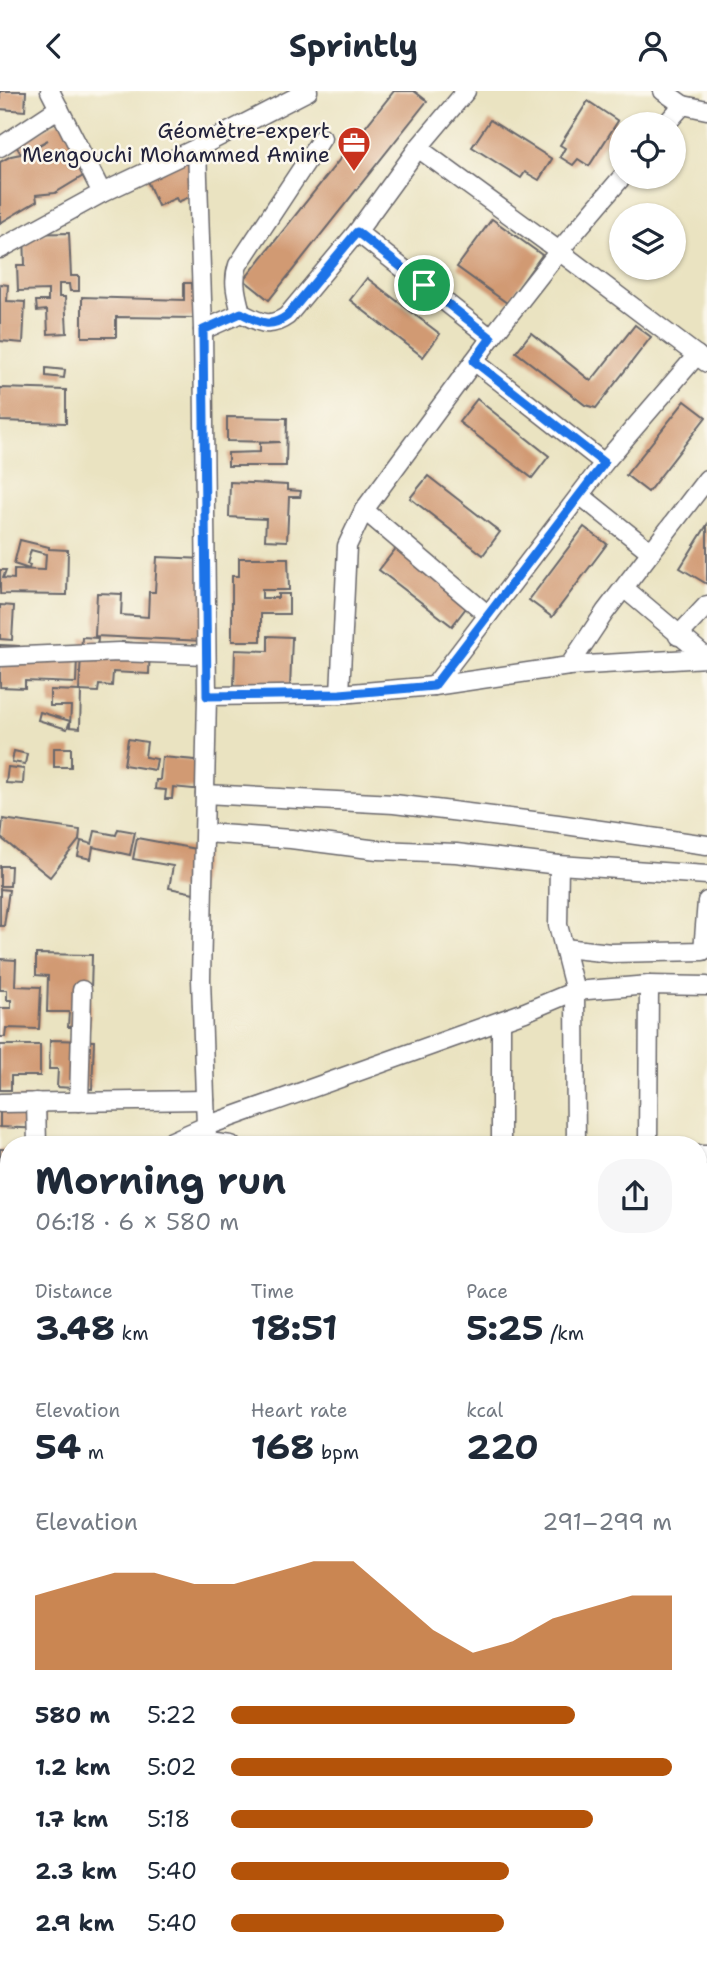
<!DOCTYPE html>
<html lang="en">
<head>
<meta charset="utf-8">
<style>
  :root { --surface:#fff; --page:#f6f6f7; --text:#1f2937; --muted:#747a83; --accent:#b45309 }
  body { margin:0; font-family:"Shantell Sans",sans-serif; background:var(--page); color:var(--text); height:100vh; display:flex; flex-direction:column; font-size:26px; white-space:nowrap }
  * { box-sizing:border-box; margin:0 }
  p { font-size:23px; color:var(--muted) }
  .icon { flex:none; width:38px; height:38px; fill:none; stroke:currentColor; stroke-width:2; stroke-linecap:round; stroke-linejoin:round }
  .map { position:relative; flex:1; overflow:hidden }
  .side { position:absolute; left:0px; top:1045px; width:707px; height:831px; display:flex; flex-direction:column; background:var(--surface); border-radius:28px 28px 0 0; box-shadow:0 2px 5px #0004 }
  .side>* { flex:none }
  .controls { position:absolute; left:609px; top:21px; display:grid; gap:14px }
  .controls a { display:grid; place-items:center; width:77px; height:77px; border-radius:50%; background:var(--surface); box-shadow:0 2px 5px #0004; font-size:35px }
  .pin { position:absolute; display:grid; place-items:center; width:60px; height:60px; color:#fff; margin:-30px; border:4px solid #fff; border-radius:50%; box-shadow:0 2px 7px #0007 }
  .round { display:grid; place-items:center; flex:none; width:74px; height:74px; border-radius:28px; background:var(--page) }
  .summary { display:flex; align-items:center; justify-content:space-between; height:119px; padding:0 35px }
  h1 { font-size:38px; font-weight:700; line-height:52px }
  .metrics { display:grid; grid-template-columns:repeat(3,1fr); gap:10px; height:119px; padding:7px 35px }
  .metrics div { display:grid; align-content:center }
  .metrics b { font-size:35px; font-weight:700 }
  .metrics small { font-size:19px; font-weight:400 }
  .metrics p { font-size:19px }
  .chart { height:196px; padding:14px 35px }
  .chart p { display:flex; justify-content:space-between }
  .chart svg { width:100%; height:126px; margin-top:7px; fill:var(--accent); opacity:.7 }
  ul { padding:0 35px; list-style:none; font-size:23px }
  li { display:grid; grid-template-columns:112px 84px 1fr; align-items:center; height:52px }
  li i { height:18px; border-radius:9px; background:var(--accent) }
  header { display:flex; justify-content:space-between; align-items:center; height:91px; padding:0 35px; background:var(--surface); font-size:32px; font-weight:700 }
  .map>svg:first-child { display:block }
  .building { fill:#d19a73 }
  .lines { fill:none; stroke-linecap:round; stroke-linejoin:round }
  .minor-casing { stroke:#68666a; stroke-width:21 }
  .minor { stroke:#fff; stroke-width:18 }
  .route-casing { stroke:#fff; stroke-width:14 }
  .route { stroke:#1a73e8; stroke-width:9 }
  .labels { text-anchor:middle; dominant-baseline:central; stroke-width:5; stroke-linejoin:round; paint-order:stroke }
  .poi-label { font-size:21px; fill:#22223b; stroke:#fbf7ec; text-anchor:end }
</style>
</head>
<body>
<header><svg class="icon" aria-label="back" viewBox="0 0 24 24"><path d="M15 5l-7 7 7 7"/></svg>Sprintly<svg class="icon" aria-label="person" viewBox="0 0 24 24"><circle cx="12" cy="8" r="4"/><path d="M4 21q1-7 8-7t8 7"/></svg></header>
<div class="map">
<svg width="707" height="1875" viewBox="0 0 707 1875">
  <rect width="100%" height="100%" fill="#fbf7ec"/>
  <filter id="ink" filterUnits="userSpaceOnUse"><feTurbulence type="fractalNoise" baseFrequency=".0143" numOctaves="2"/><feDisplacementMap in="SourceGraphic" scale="14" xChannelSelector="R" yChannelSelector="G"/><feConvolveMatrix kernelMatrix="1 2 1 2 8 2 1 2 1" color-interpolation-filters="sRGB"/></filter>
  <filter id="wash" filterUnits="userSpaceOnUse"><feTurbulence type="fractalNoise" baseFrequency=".00686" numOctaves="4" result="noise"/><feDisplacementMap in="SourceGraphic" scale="28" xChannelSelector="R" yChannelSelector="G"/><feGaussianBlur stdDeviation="1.57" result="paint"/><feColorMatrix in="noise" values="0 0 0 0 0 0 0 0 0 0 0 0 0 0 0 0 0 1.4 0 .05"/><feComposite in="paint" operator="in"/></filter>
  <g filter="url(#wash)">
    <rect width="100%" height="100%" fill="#eae3c1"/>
    <g id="blocks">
      <g class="building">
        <polygon points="0,0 26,0 25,20 0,18"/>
        <polygon points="394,0 414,0 427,10 269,209 244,189"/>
        <polygon points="588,10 618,30 589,75 578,68 573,74 560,66 565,57 560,54"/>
        <polygon points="62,29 88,82 55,102 36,104 37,110 0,132 0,71 11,65 26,62 48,49 21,63 15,53"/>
        <polygon points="490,29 552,68 539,89 525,81 521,87 472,56"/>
        <polygon points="192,62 208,98 178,111 176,107 158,115 144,83"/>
        <polygon points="492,128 542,164 507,212 457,176"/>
        <polygon points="69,142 71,185 79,185 79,200 70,200 69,193 59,193 59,206 65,206 67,242 48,243 47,219 37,220 36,210 48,210 48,199 18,200 17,174 25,174 24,143"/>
        <polygon points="367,187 440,243 423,266 350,209"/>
        <polygon points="184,192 197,192 197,227 116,226 116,246 82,246 82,206 184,209"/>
        <polygon points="0,193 8,194 7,210 25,211 23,252 0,250"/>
        <polygon points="635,234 651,246 596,317 585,314 516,261 531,242 591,290"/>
        <polygon points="46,277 65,279 64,287 46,285"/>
        <polygon points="0,297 66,299 66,332 0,330"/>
        <polygon points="477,308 549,365 532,387 459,331"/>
        <polygon points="685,310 706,326 648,401 626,384"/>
        <polygon points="227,326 287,327 286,375 228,375 228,362 260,361 260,352 280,351 227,350"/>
        <polygon points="428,385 500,441 483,464 410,407"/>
        <polygon points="230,391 287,394 287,399 301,400 300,406 289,406 287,450 265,449 266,428 229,426"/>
        <polygon points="707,434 707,493 680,477"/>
        <polygon points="584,436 607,453 552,526 529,509"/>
        <polygon points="20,449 49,456 49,458 68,459 67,504 0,503 0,479 6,479 3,487 14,488 14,478 45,479 46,463 31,459 27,473 30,474 29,478 14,473"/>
        <polygon points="397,456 469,513 452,535 379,479"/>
        <polygon points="157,466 205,468 204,550 95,545 97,502 122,503 121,524 148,526 149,501 155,501"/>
        <polygon points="239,467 288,467 289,499 262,499 262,507 278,507 278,503 289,503 289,523 261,523 261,550 232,550 232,485 239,485"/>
        <polygon points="0,514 14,515 12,549 0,548"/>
        <polygon points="268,545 292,546 290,597 234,596 235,559 268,560"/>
        <polygon points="82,546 98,547 97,558 121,560 122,551 150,553 149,583 113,581 112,595 99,594 98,601 79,600"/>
        <polygon points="0,554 19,555 19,563 77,566 76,592 25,590 25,597 0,596"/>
        <polygon points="50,599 81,600 80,637 70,636 71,615 50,615"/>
        <polygon points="40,621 70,630 67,638 38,629"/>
        <polygon points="128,648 147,651 145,666 157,668 155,679 124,674"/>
        <rect x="54" y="657" width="17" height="19"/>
        <polygon points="14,660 27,663 25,673 12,671"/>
        <polygon points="162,666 206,670 203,699 173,696 172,708 165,708 166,699 155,698 156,689 160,689"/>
        <polygon points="8,676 24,678 23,693 6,692"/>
        <polygon points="3,728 80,739 79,749 50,786 1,747"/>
        <polygon points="118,738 135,741 130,764 93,756 91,768 78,765 81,750 92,753 95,740 116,744"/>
        <polygon points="137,747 207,760 199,803 169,797 173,775 133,768"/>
        <polygon points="0,775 11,775 10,795 0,795"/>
        <polygon points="0,798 9,799 4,835 0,835"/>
        <polygon points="36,863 92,864 90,936 68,936 69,921 47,921 48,885 36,884"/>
        <polygon points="0,868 16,869 15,895 41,896 39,938 6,937 5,946 0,946 0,917 11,917 11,909 7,909 7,899 0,899"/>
        <polygon points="50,949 94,950 92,998 57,996 58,978 49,978"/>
        <polygon points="0,954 40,954 40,985 11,985 11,999 0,999"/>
        <polygon points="0,1006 45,1007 43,1038 0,1036"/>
        <polygon points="0,1058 9,1058 9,1080 0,1079"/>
        <polygon points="0,1483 9,1483 9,1535 0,1534"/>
        <polygon points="403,1867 449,1867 449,1875 402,1875"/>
        <polygon points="466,1867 581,1867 580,1875 492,1875 466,1873"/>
        <polygon points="660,1867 674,1867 682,1875 653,1875"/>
      </g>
    </g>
  </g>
  <g filter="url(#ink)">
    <use href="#blocks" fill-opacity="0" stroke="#68666a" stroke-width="2"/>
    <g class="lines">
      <defs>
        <g id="minor">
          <polyline points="50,0 102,102"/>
          <polyline points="663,0 683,14"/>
          <polyline points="666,33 683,14 707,19"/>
          <polyline points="0,56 59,17"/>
          <path d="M197 57 203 239 241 222C259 231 269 238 287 225L357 141 418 57 466 0"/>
          <polyline points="418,57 559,160 707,272"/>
          <polyline points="357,141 491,247"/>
          <polyline points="0,158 102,102 197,57 308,0"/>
          <path d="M241 222C237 205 232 191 238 174L322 47"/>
          <polyline points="203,239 207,605 340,603 434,595 569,575 605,521 707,388"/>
          <polyline points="604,372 697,264"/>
          <polyline points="580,404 651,461"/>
          <polyline points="364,419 488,524"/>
          <polyline points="624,497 707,567"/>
          <polyline points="678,545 707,514"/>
          <polyline points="0,566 119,561 206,564"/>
          <polyline points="569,575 707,567"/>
          <polyline points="434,595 604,372 474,270"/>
          <polyline points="340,603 347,455 364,419 491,247 559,160 622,86"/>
          <polyline points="207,605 201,888 206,1035 525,921 575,900 649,894 707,895"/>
          <polyline points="205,703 394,713 558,733 707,754"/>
          <polyline points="205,742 291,748 378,759 456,762 559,774 707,784"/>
          <polyline points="559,774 558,834 575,900 576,1054"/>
          <polyline points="564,857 611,862 703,860 707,810"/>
          <polyline points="501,930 501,1054"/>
          <polyline points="36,1011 37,1054"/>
          <polyline points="79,1011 82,899"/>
          <polyline points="0,1012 205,1009"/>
          <polyline points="208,1051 231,1054"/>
          <polyline points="163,1054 206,1035 208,1054"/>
          <polyline points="648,1054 649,894"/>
          <polyline points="698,1064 707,1064"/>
          <polyline points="0,1122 9,1119"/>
          <polyline points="698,1181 707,1182"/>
          <polyline points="698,1255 707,1255"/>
          <polyline points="698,1422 707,1422"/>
          <polyline points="0,1630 9,1630"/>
          <polyline points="698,1638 707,1638"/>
          <polyline points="698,1812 707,1823"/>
          <polyline points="39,1867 39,1875"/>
          <polyline points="446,1867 446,1875"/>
          <polyline points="207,1875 207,1867"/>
        </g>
      </defs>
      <use href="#minor" class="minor-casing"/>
      <use href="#minor" class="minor"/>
    </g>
  </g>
  <g class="lines" filter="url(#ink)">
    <defs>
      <path id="route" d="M357 141 491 247 474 270 604 372 434 595 340 603 207 605 203 239 241 222C259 231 269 238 287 225Z"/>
    </defs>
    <use href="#route" class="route-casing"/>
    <use href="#route" class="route"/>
  </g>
  <defs>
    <symbol id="office-pin" viewBox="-11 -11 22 30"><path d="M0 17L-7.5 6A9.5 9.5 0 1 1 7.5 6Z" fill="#c8321e" stroke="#fbf7ec"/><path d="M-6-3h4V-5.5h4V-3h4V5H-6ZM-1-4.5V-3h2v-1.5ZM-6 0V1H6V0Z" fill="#fff"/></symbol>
  </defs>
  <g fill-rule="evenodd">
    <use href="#office-pin" x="335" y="33" width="38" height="52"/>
  </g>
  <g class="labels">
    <g class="poi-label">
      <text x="330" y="40">Géomètre-expert<tspan x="330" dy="24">Mengouchi Mohammed Amine</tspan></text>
    </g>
  </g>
</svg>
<div class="controls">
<a><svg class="icon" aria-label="locate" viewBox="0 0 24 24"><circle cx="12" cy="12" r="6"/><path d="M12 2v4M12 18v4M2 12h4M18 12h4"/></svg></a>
<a><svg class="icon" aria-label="layers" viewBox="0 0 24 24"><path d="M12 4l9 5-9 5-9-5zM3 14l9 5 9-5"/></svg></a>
</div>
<div class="pin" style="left:424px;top:194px;background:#1e9e55"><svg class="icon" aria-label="arrive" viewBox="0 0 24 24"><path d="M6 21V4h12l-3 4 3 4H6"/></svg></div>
<section class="side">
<div class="summary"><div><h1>Morning run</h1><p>06:18 · 6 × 580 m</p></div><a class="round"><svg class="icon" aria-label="share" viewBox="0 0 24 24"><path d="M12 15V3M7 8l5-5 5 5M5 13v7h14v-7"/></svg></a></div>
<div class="metrics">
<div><p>Distance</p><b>3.48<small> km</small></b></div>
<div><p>Time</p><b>18:51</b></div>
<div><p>Pace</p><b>5:25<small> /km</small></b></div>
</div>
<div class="metrics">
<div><p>Elevation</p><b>54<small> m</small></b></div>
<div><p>Heart rate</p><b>168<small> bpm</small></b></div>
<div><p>kcal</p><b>220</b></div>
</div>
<div class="chart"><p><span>Elevation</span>291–299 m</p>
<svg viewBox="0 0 160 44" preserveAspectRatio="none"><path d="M0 44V18L10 14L20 10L30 10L40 14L50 14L60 10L70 6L80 6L90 18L100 30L110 38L120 34L130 26L140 22L150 18L160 18V44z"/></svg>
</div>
<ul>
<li><b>580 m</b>5:22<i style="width:78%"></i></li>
<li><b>1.2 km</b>5:02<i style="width:100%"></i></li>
<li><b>1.7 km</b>5:18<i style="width:82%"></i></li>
<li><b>2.3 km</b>5:40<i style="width:63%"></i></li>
<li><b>2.9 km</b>5:40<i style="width:62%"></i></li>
</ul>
</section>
</div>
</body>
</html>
